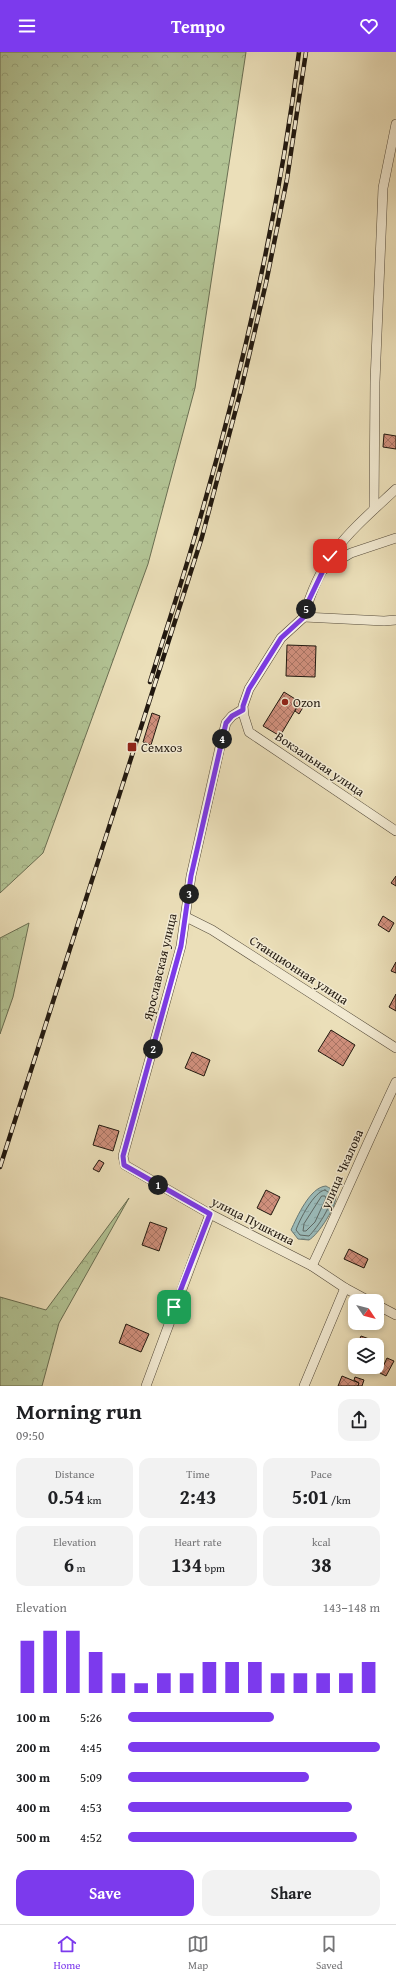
<!DOCTYPE html>
<html lang="en">
<head>
<meta charset="utf-8">
<style>
  :root { --surface:#fff; --page:#f2f2f2; --text:#202124; --muted:#757577; --line:#e0e0e0; --accent:#7c3aed }
  body { margin:0; font-family:"Gentium Book Plus",serif; background:var(--page); color:var(--text); height:100vh; display:flex; flex-direction:column; font-size:15px; white-space:nowrap }
  * { box-sizing:border-box; margin:0 }
  p { font-size:13px; color:var(--muted) }
  .icon { flex:none; width:22px; height:22px; fill:none; stroke:currentColor; stroke-width:2; stroke-linecap:round; stroke-linejoin:round }
  .map { position:relative; height:1334px; overflow:hidden }
  .sheet { display:flex; flex-direction:column; background:var(--surface); flex:1 }
  .sheet>* { flex:none }
  .needle { width:26px; rotate:125deg }
  .buttons { position:absolute; left:348px; top:1242px; display:grid; gap:8px }
  .buttons a { display:grid; place-items:center; width:36px; height:36px; border-radius:8px; background:var(--surface); box-shadow:0 2px 6px #0003; font-size:20px }
  .pin { position:absolute; display:grid; place-items:center; width:34px; height:34px; color:#fff; margin:-17px; border-radius:8px; box-shadow:0 2px 6px #0006 }
  .km { position:absolute; width:20px; height:20px; margin:-10px; border-radius:50%; background:#222; color:#fff; font-size:11px; line-height:20px; text-align:center }
  .round { display:grid; place-items:center; flex:none; width:42px; height:42px; border-radius:12px; background:var(--page) }
  .overview { display:flex; align-items:center; justify-content:space-between; height:68px; padding:0 16px }
  h1 { font-size:22px; font-weight:800; line-height:30px }
  .stats { display:grid; grid-template-columns:repeat(3,1fr); gap:6px; height:68px; padding:4px 16px }
  .stats div { display:grid; align-content:center; border-radius:10px; background:var(--page); text-align:center }
  .stats b { font-size:20px; font-weight:800 }
  .stats small { font-size:11px; font-weight:400 }
  .stats p { font-size:11px }
  .chart { height:112px; padding:8px 16px }
  .chart p { display:flex; justify-content:space-between }
  .chart svg { width:100%; height:72px; margin-top:4px; stroke:var(--accent); stroke-width:6 }
  .cta { display:flex; gap:8px; margin-top:auto; padding:8px 16px }
  .cta a { flex:1; height:46px; border-radius:12px; background:var(--accent); color:#fff; font-size:16px; font-weight:800; line-height:46px; text-align:center }
  .cta a+a { background:var(--page); color:var(--text) }
  ul { padding:0 16px; list-style:none; font-size:13px }
  li { display:grid; grid-template-columns:64px 48px 1fr; align-items:center; height:30px }
  li i { height:10px; border-radius:5px; background:var(--accent) }
  header { display:flex; justify-content:space-between; align-items:center; height:52px; padding:0 16px; background:var(--accent); color:#fff; font-size:18px; font-weight:800 }
  .dock { display:flex; justify-content:space-around; align-items:center; height:56px; border-top:1px solid var(--line); background:var(--surface); font-size:11px; color:var(--muted) }
  .dock a { display:grid; justify-items:center; gap:2px }
  .dock .current { color:var(--accent) }
  .map>svg:first-child { display:block }
  .forest { fill:url(#forest-crowns); stroke:#6a6e52 }
  .water { fill:url(#water-ripples); stroke:#6a7974 }
  .lines { fill:none; stroke-linecap:round; stroke-linejoin:round }
  .shore { stroke:#5e6964; stroke-width:1 }
  .building { fill:url(#building-cross-hatch); stroke:#21180f }
  .street-casing { stroke:#544a3a; stroke-width:10 }
  .street { stroke:#f2ead2; stroke-width:9 }
  .rail-casing { stroke:#21180f; stroke-width:4.5 }
  .rail { stroke:#f2ead2; stroke-width:3; stroke-dasharray:9; stroke-linecap:butt }
  .route-casing { stroke:#fff; stroke-width:8 }
  .route { stroke:#7c3aed; stroke-width:5 }
  .poi-dot { fill:#8f2418; stroke:#f2ead2; stroke-width:1.5 }
  .labels { text-anchor:middle; dominant-baseline:central; stroke-width:3; stroke-linejoin:round; paint-order:stroke }
  .poi-label { font-size:13px; fill:#21180f; stroke:#f2ead2; text-anchor:start }
  .street-label { font-size:13px; fill:#21180f; stroke:#f2ead2 }
</style>
</head>
<body>
<header><svg class="icon" aria-label="menu" viewBox="0 0 24 24"><path d="M4 6h16M4 12h16M4 18h16"/></svg>Tempo<svg class="icon" aria-label="heart" viewBox="0 0 24 24"><path d="M12 20l-8-8c-3-5 5-10 8-4 3-6 11-1 8 4z"/></svg></header>
<div class="map">
<svg width="396" height="1334" viewBox="0 0 396 1334">
  <defs>
    <pattern id="forest-crowns" width="20" height="18" patternUnits="userSpaceOnUse"><rect width="20" height="18" fill="#b2c394"/><path d="M2 6a3 3 0 1 1 6 0M12 15a3 3 0 1 1 6 0" fill="none" stroke="#99a77e"/></pattern>
    <pattern id="water-ripples" width="26" height="14" patternUnits="userSpaceOnUse"><rect width="26" height="14" fill="#9bbab8"/><path d="M2 4q2-2 4 0t4 0M15 11q2-2 4 0t4 0" fill="none" stroke="#859f9d"/></pattern>
    <pattern id="building-cross-hatch" width="8" height="8" patternUnits="userSpaceOnUse"><rect width="8" height="8" fill="#cf8f7c"/><path d="M0 0l8 8M0 8l8-8" fill="none" stroke="#a87464"/></pattern>
  </defs>
  <rect width="100%" height="100%" fill="#ebdfb9"/>
  <filter id="stains"><feTurbulence type="fractalNoise" baseFrequency=".005" numOctaves="4"/><feColorMatrix values="0 0 0 0 .2 0 0 0 0 .09 0 0 0 0 .02 0 0 0 .5 -.17"/></filter>
  <radialGradient id="worn" r=".72"><stop offset=".6" stop-color="#630" stop-opacity="0"/><stop offset="1" stop-color="#630" stop-opacity=".3"/></radialGradient>
  <g class="forest">
    <polygon points="0,0 246,0 195,336 148,512 43,801 0,841"/>
    <polygon points="29,871 13,945 0,982 0,886"/>
    <polygon points="129,1146 59,1271 42,1334 0,1334 0,1245 46,1258"/>
  </g>
  <path class="water" d="M326 1134C329 1136 335 1138 336 1142 338 1153 318 1183 309 1188L298 1187 291 1178C297 1165 310 1135 326 1134Z"/>
  <g class="lines">
    <g class="shore">
      <path d="M325 1138 331 1142C333 1153 317 1176 309 1184L300 1183 296 1178C299 1169 314 1139 325 1138Z"/>
      <polygon points="322,1144 325,1144 326,1146 315,1170 306,1179 303,1179 304,1172"/>
    </g>
  </g>
  <g class="building">
    <polygon points="384,382 396,384 396,397 383,395"/>
    <polygon points="287,593 316,594 315,625 286,624"/>
    <polygon points="284,640 300,650 280,684 263,674"/>
    <polygon points="300,650 305,652 299,662 295,659"/>
    <polygon points="152,661 160,664 151,693 143,690"/>
    <polygon points="396,824 396,834 391,831"/>
    <polygon points="383,864 394,871 389,880 378,873"/>
    <polygon points="396,910 396,921 391,919"/>
    <polygon points="396,942 396,959 389,955"/>
    <polygon points="331,978 355,993 343,1014 318,999"/>
    <polygon points="192,1000 210,1008 204,1024 185,1016"/>
    <polygon points="99,1073 119,1079 113,1099 93,1093"/>
    <polygon points="99,1108 104,1111 99,1120 93,1117"/>
    <polygon points="266,1138 280,1145 271,1163 257,1156"/>
    <polygon points="150,1170 167,1176 159,1199 142,1193"/>
    <polygon points="349,1197 368,1207 364,1216 344,1207"/>
    <polygon points="126,1272 149,1282 141,1300 119,1291"/>
    <polygon points="361,1284 372,1288 370,1292 372,1293 357,1293"/>
    <polygon points="372,1288 380,1292 377,1299 377,1293 370,1292"/>
    <polygon points="387,1306 394,1309 386,1324 380,1321"/>
    <polygon points="342,1324 359,1331 358,1334 338,1334"/>
    <polygon points="355,1325 364,1328 362,1334 358,1334 359,1331 354,1328"/>
  </g>
  <g class="lines">
    <defs>
      <g id="street">
        <polyline points="374,457 375,330 383,136 396,72"/>
        <polyline points="323,518 351,501 396,486"/>
        <polyline points="304,565 281,586 249,637 243,654 244,664 249,680 396,779"/>
        <path d="M304 565C320 503 351 479 396 437"/>
        <polyline points="304,565 384,569 396,568"/>
        <polyline points="243,657 232,664 226,671 220,695 191,824 181,894 123,1104 125,1113 210,1162 312,1214 345,1236 369,1249"/>
        <polyline points="186,865 212,878 396,996"/>
        <path d="M312 1214C341 1153 367 1091 396 1030"/>
        <polyline points="377,1253 396,1263"/>
        <polyline points="146,1334 210,1162"/>
        <polyline points="304,1334 345,1236"/>
      </g>
    </defs>
    <use href="#street" class="street-casing"/>
    <use href="#street" class="street"/>
    <defs>
      <g id="rail">
        <path d="M150 630C165 581 181 533 195 484 241 326 279 163 299 0"/>
        <polyline points="0,1115 202,485 241,338 266,231 287,127 306,0"/>
      </g>
    </defs>
    <use href="#rail" class="rail-casing"/>
    <use href="#rail" class="rail"/>
  </g>
  <g class="lines">
    <defs>
      <polyline id="route" points="174,1255 210,1162 124,1113 123,1104 181,894 191,824 226,671 232,664 243,658 243,654 249,637 281,586 304,565 308,550 330,504"/>
    </defs>
    <use href="#route" class="route-casing"/>
    <use href="#route" class="route"/>
  </g>
  <g class="poi-dot">
    <circle cx="285" cy="650" r="4"/>
    <rect x="127" y="690" width="10" height="10" rx="2"/>
  </g>
  <g class="labels">
    <g class="poi-label">
      <text x="293" y="650">Ozon</text>
      <text x="141" y="695">Семхоз</text>
    </g>
    <g class="street-label">
      <text transform="translate(320 712) rotate(34)">Вокзальная улица</text>
      <text transform="translate(160 915) rotate(-77)">Ярославская улица</text>
      <text transform="translate(299 918) rotate(33)">Станционная улица</text>
      <text transform="translate(342 1117) rotate(-66)">улица Чкалова</text>
      <text transform="translate(253 1169) rotate(27)">улица Пушкина</text>
    </g>
  </g>
  <rect width="100%" height="100%" filter="url(#stains)"/>
  <rect width="100%" height="100%" fill="url(#worn)"/>
</svg>
<div class="buttons">
<a><svg class="needle" viewBox="-14 -14 28 28"><path d="M0-13l5 13h-10z" fill="#e53935"/><path d="M0 13l5-13h-10z" fill="#757577"/></svg></a>
<a><svg class="icon" aria-label="layers" viewBox="0 0 24 24"><path d="M12 4l9 5-9 5-9-5zM3 14l9 5 9-5"/></svg></a>
</div>
<div class="pin" style="left:174px;top:1255px;background:#1e9e55"><svg class="icon" aria-label="arrive" viewBox="0 0 24 24"><path d="M6 21V4h12l-3 4 3 4H6"/></svg></div>
<div class="pin" style="left:330px;top:504px;background:#d93025"><svg class="icon" aria-label="check" viewBox="0 0 24 24"><path d="M5 12l5 5 9-10"/></svg></div>
<b class="km" style="left:158px;top:1133px">1</b>
<b class="km" style="left:153px;top:997px">2</b>
<b class="km" style="left:189px;top:842px">3</b>
<b class="km" style="left:222px;top:687px">4</b>
<b class="km" style="left:306px;top:557px">5</b>
</div>
<section class="sheet">
<div class="overview"><div><h1>Morning run</h1><p>09:50</p></div><a class="round"><svg class="icon" aria-label="share" viewBox="0 0 24 24"><path d="M12 15V3M7 8l5-5 5 5M5 13v7h14v-7"/></svg></a></div>
<div class="stats">
<div><p>Distance</p><b>0.54<small> km</small></b></div>
<div><p>Time</p><b>2:43</b></div>
<div><p>Pace</p><b>5:01<small> /km</small></b></div>
</div>
<div class="stats">
<div><p>Elevation</p><b>6<small> m</small></b></div>
<div><p>Heart rate</p><b>134<small> bpm</small></b></div>
<div><p>kcal</p><b>38</b></div>
</div>
<div class="chart"><p><span>Elevation</span>143–148 m</p>
<svg viewBox="0 0 160 44" preserveAspectRatio="none"><path d="M5 44V12M15 44V6M25 44V6M35 44V19M45 44V32M55 44V38M65 44V32M75 44V32M85 44V25M95 44V25M105 44V25M115 44V32M125 44V32M135 44V32M145 44V32M155 44V25"/></svg>
</div>
<ul>
<li><b>100 m</b>5:26<i style="width:58%"></i></li>
<li><b>200 m</b>4:45<i style="width:100%"></i></li>
<li><b>300 m</b>5:09<i style="width:72%"></i></li>
<li><b>400 m</b>4:53<i style="width:89%"></i></li>
<li><b>500 m</b>4:52<i style="width:91%"></i></li>
</ul>
<div class="cta"><a>Save</a><a>Share</a></div>
</section>
<nav class="dock">
<a class="current"><svg class="icon" aria-label="home" viewBox="0 0 24 24"><path d="M3 11l9-7 9 7M6 9v11h12V9"/></svg>Home</a>
<a><svg class="icon" aria-label="map" viewBox="0 0 24 24"><path d="M3 6l6-2 6 2 6-2v14l-6 2-6-2-6 2zM9 4v14M15 6v14"/></svg>Map</a>
<a><svg class="icon" aria-label="saved" viewBox="0 0 24 24"><path d="M7 4h10v16l-5-4-5 4z"/></svg>Saved</a>
</nav>
</body>
</html>
